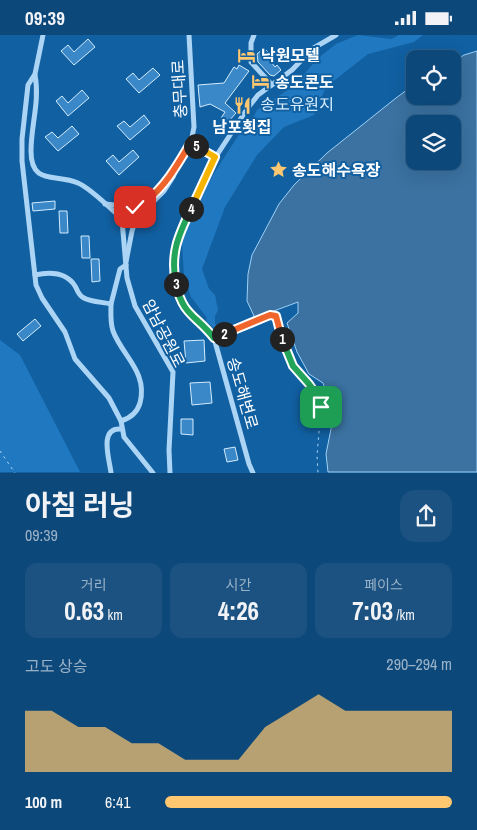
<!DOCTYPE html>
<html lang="ko">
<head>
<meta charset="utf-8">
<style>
  :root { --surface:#0d487a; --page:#1b5281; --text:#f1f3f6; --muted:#9ab2c7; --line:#2d608b; --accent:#ffc770 }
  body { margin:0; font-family:"Archivo Narrow","Noto Sans KR",sans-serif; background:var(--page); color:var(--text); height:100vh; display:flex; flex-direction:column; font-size:19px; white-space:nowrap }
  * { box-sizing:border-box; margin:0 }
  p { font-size:16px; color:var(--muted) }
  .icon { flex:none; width:28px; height:28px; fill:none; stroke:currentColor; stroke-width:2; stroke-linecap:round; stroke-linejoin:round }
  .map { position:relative; height:438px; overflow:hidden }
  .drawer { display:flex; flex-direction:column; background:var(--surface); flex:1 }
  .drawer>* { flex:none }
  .buttons { position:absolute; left:406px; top:15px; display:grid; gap:10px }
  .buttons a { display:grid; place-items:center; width:55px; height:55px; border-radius:10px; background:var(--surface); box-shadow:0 5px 20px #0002,0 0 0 1px var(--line); font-size:25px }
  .pin { position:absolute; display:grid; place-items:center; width:42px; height:42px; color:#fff; margin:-21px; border-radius:10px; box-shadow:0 2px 8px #0006 }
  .km { position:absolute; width:25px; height:25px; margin:-12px; border-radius:50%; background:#222; color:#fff; font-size:14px; line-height:25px; text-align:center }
  .round { display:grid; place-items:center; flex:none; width:52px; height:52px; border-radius:15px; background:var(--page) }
  .head { display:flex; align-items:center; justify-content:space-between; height:85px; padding:0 25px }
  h1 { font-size:28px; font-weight:700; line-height:38px }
  .stats { display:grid; grid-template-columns:repeat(3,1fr); gap:8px; height:85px; padding:5px 25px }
  .stats div { display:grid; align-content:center; border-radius:12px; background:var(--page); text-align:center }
  .stats b { font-size:25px; font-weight:700 }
  .stats small { font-size:14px; font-weight:400 }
  .stats p { font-size:14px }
  .chart { height:140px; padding:10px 25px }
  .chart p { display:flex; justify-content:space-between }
  .chart svg { width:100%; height:90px; margin-top:5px; fill:var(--accent); opacity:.7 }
  ul { padding:0 25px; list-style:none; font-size:16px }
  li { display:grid; grid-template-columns:80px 60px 1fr; align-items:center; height:38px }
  li i { height:12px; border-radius:6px; background:var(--accent) }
  .status { display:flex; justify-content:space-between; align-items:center; height:35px; padding:0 25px; background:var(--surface); direction:ltr }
  .status svg { height:14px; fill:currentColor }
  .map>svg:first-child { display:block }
  .green { fill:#2079c0 }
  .water { fill:#3b72a1; stroke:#9dd1f8; fill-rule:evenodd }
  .building { fill:#3a88c8; stroke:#d4ecfe }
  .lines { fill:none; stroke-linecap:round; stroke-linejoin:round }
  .path { stroke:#abd4f5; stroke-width:1; stroke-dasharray:2.5 4; stroke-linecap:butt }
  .minor { stroke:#abd4f5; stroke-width:5 }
  .split-1-casing { stroke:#fff; stroke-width:10 }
  .split-2-casing { stroke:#fff; stroke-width:10 }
  .split-3-casing { stroke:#fff; stroke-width:10 }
  .split-4-casing { stroke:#fff; stroke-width:10 }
  .split-5-casing { stroke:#fff; stroke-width:10 }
  .split-6-casing { stroke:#fff; stroke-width:10 }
  .split-7-casing { stroke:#fff; stroke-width:10 }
  .split-1 { stroke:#22a559; stroke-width:6 }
  .split-2 { stroke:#f0652b; stroke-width:6 }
  .split-3 { stroke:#22a559; stroke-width:6 }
  .split-4 { stroke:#22a559; stroke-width:6 }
  .split-5 { stroke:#f5b400; stroke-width:6 }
  .split-6 { stroke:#f0652b; stroke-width:6 }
  .split-7 { stroke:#f5b400; stroke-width:6 }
  .labels { text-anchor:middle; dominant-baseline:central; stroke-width:4; stroke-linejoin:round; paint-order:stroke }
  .poi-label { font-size:16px; font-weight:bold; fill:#fff; stroke:#1160a2; text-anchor:start }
  .street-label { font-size:16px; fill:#fff; stroke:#1160a2 }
  .park-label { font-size:16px; fill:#d4ecfe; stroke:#1160a2 }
</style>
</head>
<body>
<div class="status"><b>09:39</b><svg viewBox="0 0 49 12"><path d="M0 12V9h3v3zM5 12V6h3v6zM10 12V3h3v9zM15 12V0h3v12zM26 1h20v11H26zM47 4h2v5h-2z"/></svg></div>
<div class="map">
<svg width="477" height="438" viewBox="0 0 477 438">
  <rect width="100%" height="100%" fill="#1160a2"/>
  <g class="green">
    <polygon points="358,0 391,4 399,0 423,0 414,7 368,19 326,52 314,80 284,92 257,120 225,172 202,234 209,254 215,260 218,275 215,281 215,289 231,293 228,296 220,299 206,286 207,283 191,262 184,241 182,208 189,189 213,140 238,101 253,83 257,75 294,51 317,24 336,9"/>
    <polygon points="0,305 20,320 80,437 0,437"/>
  </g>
  <path class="water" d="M477 16V437H328L326 419 332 389 329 364 323 348 309 339 297 317 287 288 298 278V267L255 283 247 266 248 239 252 220 279 169 294 150 327 118 396 63 415 49V61H452L453 27 464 20ZM415 89H452V126H415Z"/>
  <g class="building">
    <polygon points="88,4 95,12 74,30 61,16 68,10 74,17"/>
    <polygon points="264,13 270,19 267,22 275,32 277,30 281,35 274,41 270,40 258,27 257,19"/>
    <polygon points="239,30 249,36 225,68 236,78 227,88 221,83 225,77 210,69 200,72 198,50 224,48 234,32 237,34"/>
    <polygon points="153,33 160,40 139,58 126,44 133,38 139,45"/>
    <polygon points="82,55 89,63 68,81 56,66 62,61 68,68"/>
    <polygon points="144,80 150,88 130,105 117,91 124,86 130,92"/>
    <polygon points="72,91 79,99 58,116 45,102 52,97 58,103"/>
    <polygon points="133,115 139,122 119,140 106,126 113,120 119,127"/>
    <polygon points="55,166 55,174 33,176 32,168"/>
    <polygon points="59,176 67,176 68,198 60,198"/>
    <polygon points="81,201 89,201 90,223 82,223"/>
    <polygon points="91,224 99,224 100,246 92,247"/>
    <polygon points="35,284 41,291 23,306 17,299"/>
    <polygon points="204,305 205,326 186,328 184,306"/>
    <polygon points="210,347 212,368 192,370 190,348"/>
    <polygon points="181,384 193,384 193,400 181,399"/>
    <polygon points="235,412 238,425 227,427 224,414"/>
  </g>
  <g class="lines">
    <g class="path">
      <polyline points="219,301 271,280 276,281 281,303 293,331 309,349 318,362 321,372 317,421 318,438"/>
      <polyline points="0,416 15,438"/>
    </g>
    <g class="minor">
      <polyline points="43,0 35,39 28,50 22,104 22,126 36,250 42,263 65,297 75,324 109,363 121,386 124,402 153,438"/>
      <polyline points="254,0 251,8 251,27 272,50"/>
      <path d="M35 40C40 66 31 90 31 116 31 151 56 138 78 148 90 153 109 172 120 182"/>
      <polyline points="191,107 215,123"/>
      <polyline points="105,169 124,171"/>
      <path d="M131 170C155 166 160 150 175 134"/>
      <circle cx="128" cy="179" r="9"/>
      <polyline points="122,185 127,243 135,271 173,337 169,415 170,438"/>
      <polyline points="126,227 132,196 136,184 164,156 173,142 178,129 191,107 194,92 189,0"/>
      <path d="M35 240C49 237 66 237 75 251 78 256 78 260 84 263 91 267 103 267 111 269L120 234 126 230"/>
      <path d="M111 269C111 278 110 287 113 296 123 322 148 337 140 368 137 378 131 383 121 386"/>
      <path d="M111 438C110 426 98 392 121 394"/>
      <polyline points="253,438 249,429 214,303 207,294 187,277 179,263 174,238 173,220 177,203 215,123 247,74 258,60 292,35 312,14 336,0"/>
    </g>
  </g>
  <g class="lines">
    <defs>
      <polyline id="split-1" points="282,304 293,331 309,349 318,362 321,372"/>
      <polyline id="split-2" points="224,299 270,280 276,281 282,304"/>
      <path id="split-3" d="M176 249C183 281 196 280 214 303L224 299"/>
      <path id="split-4" d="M176 249C170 219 178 201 191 174"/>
      <polyline id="split-5" points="191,174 215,122 196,111"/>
      <path id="split-6" d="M147 165C166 151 179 127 191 107L196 111"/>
      <polyline id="split-7" points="135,172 131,170 141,168 147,165"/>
    </defs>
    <use href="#split-1" class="split-1-casing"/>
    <use href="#split-2" class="split-2-casing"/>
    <use href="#split-3" class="split-3-casing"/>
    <use href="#split-4" class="split-4-casing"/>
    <use href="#split-5" class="split-5-casing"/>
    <use href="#split-6" class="split-6-casing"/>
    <use href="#split-7" class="split-7-casing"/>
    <use href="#split-1" class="split-1"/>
    <use href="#split-2" class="split-2"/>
    <use href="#split-3" class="split-3"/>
    <use href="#split-4" class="split-4"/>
    <use href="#split-5" class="split-5"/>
    <use href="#split-6" class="split-6"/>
    <use href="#split-7" class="split-7"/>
  </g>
  <defs>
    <symbol id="hotel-bare" viewBox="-9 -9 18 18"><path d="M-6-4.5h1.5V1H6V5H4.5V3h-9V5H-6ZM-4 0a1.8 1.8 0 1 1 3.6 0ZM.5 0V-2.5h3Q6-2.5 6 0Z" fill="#ffc770" stroke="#1160a2" stroke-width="2.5" paint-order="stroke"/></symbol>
    <symbol id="restaurant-bare" viewBox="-9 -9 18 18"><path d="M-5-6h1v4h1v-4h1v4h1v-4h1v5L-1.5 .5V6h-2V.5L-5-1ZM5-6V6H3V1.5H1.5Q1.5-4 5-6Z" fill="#ffc770" stroke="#1160a2" stroke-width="2.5" paint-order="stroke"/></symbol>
    <symbol id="sight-bare" viewBox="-9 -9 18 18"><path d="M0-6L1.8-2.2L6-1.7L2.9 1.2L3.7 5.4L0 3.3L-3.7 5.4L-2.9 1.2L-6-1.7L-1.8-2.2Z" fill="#ffc770" stroke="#1160a2" stroke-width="2.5" paint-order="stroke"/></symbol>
  </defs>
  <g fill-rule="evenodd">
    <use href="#hotel-bare" x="234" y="8" width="25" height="25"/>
    <use href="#hotel-bare" x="248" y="34" width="25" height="25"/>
    <use href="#restaurant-bare" x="230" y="58" width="25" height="25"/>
    <use href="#sight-bare" x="266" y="122" width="25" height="25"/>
  </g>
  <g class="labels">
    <g class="poi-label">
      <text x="261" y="20">낙원모텔</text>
      <text x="275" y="47">송도콘도</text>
      <text x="242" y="92" text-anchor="middle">남포횟집</text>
      <text x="292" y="135">송도해수욕장</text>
    </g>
    <g class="street-label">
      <text transform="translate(179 54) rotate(-93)">충무대로</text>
      <text transform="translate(164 298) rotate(63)">암남공원로</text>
      <text transform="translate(243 358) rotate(74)">송도해변로</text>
    </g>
    <g class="park-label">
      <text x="297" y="69">송도유원지</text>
    </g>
  </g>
</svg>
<div class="buttons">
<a><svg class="icon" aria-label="locate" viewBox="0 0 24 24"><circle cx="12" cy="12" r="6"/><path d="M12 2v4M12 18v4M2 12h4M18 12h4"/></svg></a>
<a><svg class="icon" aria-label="layers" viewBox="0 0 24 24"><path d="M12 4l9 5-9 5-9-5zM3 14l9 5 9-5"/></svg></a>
</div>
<div class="pin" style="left:321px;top:372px;background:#1e9e55"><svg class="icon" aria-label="arrive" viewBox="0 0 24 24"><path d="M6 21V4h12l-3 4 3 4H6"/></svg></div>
<div class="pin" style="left:135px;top:172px;background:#d93025"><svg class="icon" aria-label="check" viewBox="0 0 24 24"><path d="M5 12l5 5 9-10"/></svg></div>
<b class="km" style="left:282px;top:304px">1</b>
<b class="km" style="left:224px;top:299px">2</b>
<b class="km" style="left:176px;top:249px">3</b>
<b class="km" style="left:191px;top:174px">4</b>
<b class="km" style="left:196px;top:111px">5</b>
</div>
<section class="drawer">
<div class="head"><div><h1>아침 러닝</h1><p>09:39</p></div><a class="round"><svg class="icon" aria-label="share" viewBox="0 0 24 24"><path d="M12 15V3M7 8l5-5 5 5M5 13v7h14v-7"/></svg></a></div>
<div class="stats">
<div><p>거리</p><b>0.63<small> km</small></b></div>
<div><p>시간</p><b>4:26</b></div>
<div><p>페이스</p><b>7:03<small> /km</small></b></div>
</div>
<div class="chart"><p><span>고도 상승</span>290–294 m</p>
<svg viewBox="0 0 160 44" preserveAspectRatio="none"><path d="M0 44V14L10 14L20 22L30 22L40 30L50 30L60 38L70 38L80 38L90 22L100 14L110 6L120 14L130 14L140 14L150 14L160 14V44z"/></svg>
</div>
<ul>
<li><b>100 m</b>6:41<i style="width:100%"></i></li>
</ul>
</section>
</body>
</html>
